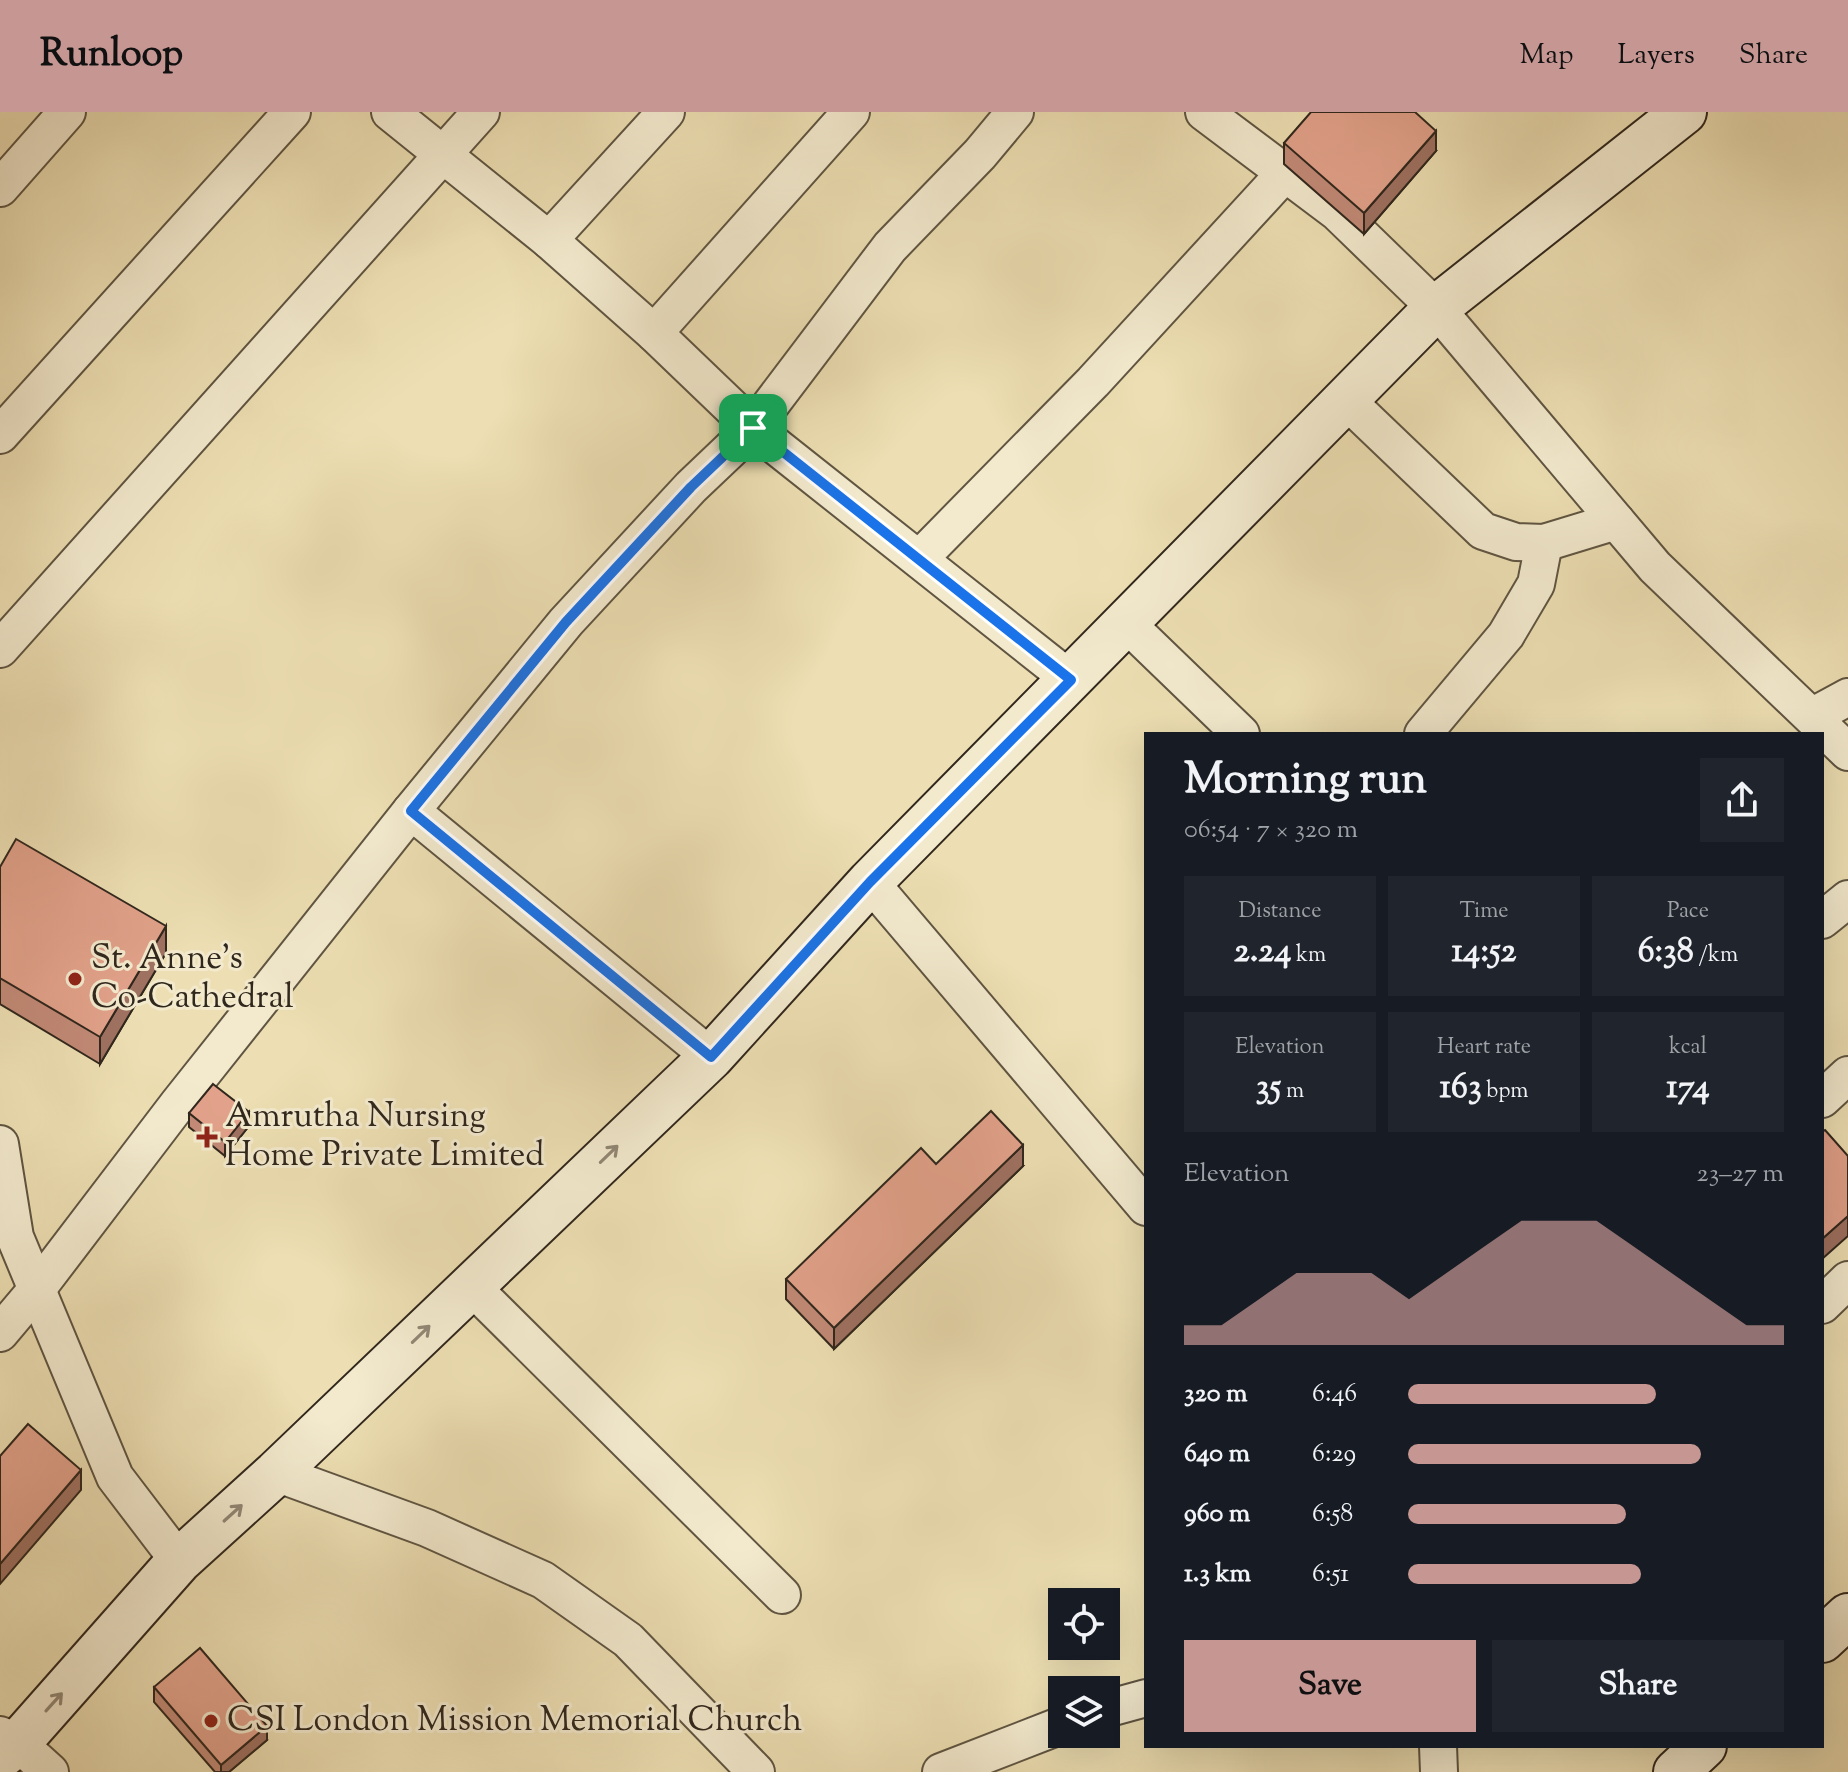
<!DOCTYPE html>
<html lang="en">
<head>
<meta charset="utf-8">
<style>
  :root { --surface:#171b24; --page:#20242c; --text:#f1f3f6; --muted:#9ea1a6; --accent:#c59692 }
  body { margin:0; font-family:"Sorts Mill Goudy",serif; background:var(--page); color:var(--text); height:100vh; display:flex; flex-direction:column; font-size:30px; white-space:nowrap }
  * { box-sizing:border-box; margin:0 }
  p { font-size:26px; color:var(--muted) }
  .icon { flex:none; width:44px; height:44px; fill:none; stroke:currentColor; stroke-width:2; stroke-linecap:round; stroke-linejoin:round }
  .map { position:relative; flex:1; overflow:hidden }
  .panel { position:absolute; left:1144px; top:620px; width:680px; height:1016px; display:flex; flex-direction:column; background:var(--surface); border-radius:0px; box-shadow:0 8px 32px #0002 }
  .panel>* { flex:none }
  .fabs { position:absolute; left:1048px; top:1476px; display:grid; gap:16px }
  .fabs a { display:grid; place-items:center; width:72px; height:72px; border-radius:0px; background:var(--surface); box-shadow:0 8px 32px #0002; font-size:40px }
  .pin { position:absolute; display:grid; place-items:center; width:68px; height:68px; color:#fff; margin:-34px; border-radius:16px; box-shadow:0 4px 12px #0006 }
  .round { display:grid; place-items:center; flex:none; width:84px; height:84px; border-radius:0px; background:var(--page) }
  .headline { display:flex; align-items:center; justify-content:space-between; height:136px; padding:0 40px }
  h1 { font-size:44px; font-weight:700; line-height:60px }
  .figures { display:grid; grid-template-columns:repeat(3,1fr); gap:12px; height:136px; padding:8px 40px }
  .figures div { display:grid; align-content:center; border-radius:0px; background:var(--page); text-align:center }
  .figures b { font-size:34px; font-weight:700 }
  .figures small { font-size:22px; font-weight:400 }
  .figures p { font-size:22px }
  .chart { height:224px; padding:16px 40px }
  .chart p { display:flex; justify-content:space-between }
  .chart svg { width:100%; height:144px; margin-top:8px; fill:var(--accent); opacity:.7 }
  .button { display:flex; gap:16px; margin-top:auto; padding:16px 40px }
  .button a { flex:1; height:92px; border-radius:0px; background:var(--accent); color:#111; font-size:32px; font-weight:700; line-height:92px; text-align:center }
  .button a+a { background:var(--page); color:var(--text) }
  ul { padding:0 40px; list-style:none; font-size:26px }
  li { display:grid; grid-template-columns:128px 96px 1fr; align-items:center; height:60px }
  li i { height:20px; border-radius:10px; background:var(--accent) }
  header { display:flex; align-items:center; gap:48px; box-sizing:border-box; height:112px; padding:0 40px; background:var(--accent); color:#111 }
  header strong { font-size:38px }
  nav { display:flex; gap:44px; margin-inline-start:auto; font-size:28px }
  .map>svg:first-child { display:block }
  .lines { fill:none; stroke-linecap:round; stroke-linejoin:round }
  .minor-casing { stroke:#5f5542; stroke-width:40 }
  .secondary-casing { stroke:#30271d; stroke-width:48 }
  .minor { stroke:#f3eace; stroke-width:36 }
  .secondary { stroke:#f3eace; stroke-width:44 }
  .wall { fill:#c28a77; stroke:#30271d; stroke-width:2 }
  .shaded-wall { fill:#9e7161; stroke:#30271d; stroke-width:2 }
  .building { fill:#e1a18a; stroke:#30271d; stroke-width:2 }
  .oneway { stroke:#928876 }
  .route-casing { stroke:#fff; stroke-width:16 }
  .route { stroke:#1a73e8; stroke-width:10 }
  .poi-dot { fill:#8f2418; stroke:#f3eace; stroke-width:3 }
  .labels { text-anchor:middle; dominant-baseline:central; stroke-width:6; stroke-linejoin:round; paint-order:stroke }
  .poi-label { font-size:34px; fill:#30271d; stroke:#f3eace; text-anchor:start }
</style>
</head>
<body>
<header>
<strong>Runloop</strong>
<nav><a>Map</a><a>Layers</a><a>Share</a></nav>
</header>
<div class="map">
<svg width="1848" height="1660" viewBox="0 0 1848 1660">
  <rect width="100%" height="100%" fill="#eddfb3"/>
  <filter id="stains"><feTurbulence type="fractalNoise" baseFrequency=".0025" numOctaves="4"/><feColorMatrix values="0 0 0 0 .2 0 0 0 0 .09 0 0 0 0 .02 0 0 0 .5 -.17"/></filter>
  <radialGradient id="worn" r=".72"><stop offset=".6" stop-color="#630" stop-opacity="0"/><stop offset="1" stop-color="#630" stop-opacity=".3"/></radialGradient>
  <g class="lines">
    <defs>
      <g id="minor">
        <polyline points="390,0 549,128 654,221 753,316 1071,568"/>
        <polyline points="1204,0 1337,100 1436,196 1655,455 1848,640"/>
        <polyline points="0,76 67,0"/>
        <polyline points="549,128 666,0"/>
        <polyline points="654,221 851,0"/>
        <polyline points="1346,288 1483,419 1516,430 1544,431 1616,409"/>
        <polyline points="0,323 292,0"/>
        <polyline points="919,447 1093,270 1285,61"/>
        <polyline points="1126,511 1241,622"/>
        <polyline points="0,537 481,0"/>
        <polyline points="1813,604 1848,585"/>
        <polyline points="1423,622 1506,523 1536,472 1544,431"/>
        <polyline points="411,699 711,945"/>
        <polyline points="870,770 1146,1095"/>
        <polyline points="1822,808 1848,787"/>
        <polyline points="1822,987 1848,963"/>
        <polyline points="0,1032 15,1125 115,1365 179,1449"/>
        <polyline points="471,1174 782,1483"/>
        <polyline points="1822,1193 1848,1168"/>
        <polyline points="0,1221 37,1177 178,992 411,699 566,510 691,375 753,316 890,135 980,42 1015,0"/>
        <polyline points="276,1361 427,1416 543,1468 628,1528 756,1660"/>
        <polyline points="1106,1597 1146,1586"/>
        <polyline points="0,1623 18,1631 50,1660"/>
        <polyline points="1438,1634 1439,1660"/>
        <polyline points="941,1660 1062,1613"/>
      </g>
      <g id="secondary">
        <polyline points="1822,1528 1848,1504"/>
        <polyline points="0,1645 18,1631 179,1449 276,1361 711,945 870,770 1436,196 1684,0"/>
        <polyline points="1676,1660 1704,1634"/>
      </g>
    </defs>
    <use href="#minor" class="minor-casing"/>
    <use href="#secondary" class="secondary-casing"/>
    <use href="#minor" class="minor"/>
    <use href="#secondary" class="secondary"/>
  </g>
  <g class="wall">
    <polygon points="1284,31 1436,39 1364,122 1284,52"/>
    <polygon points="0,755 166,841 100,952 0,892"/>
    <polygon points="189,1001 249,1014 225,1044 189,1015"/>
    <polygon points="936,1052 1023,1054 834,1237 786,1187 786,1167"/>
    <polygon points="154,1575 267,1628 229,1660 215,1660 154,1590"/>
  </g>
  <g class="shaded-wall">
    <polygon points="1436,19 1436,39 1364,122 1364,101"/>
    <polygon points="166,814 166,841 100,952 100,925"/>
    <polygon points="249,1000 249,1014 225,1044 225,1030"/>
    <polygon points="1023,1033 1023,1054 834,1237 834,1216"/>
    <polygon points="1848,1104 1848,1124 1822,1147 1822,1127"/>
    <polygon points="81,1358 81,1378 0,1472 0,1452"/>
    <polygon points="267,1614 267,1628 229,1660 221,1660 221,1653"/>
  </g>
  <g class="building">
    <polygon points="1311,0 1415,0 1436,19 1364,101 1284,31"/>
    <polygon points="16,727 166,814 100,925 0,866 0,755"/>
    <polygon points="213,972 249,1000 225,1030 189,1001"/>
    <polygon points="991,999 1023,1033 834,1216 786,1167 921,1036 936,1052"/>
    <polygon points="1825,1018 1848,1044 1848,1104 1822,1127 1822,1020"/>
    <polygon points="28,1312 81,1358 0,1452 0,1344"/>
    <polygon points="200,1536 267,1614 221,1653 154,1575"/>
  </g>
  <defs><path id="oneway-shaft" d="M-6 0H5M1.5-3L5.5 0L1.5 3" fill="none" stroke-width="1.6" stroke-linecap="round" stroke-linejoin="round" transform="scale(2)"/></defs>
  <g class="oneway">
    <use href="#oneway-shaft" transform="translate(609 1042) rotate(-44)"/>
    <use href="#oneway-shaft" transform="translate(421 1222) rotate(-44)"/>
    <use href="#oneway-shaft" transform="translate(233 1401) rotate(-42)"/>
    <use href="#oneway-shaft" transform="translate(54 1590) rotate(-48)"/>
  </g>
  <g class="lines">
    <defs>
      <polygon id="route" points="753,316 1071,568 870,770 711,945 411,699 566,510 691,375"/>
    </defs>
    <use href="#route" class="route-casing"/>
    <use href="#route" class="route"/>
  </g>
  <g class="poi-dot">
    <circle cx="75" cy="867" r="8"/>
    <path d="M203 1013h8v8h8v8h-8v8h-8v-8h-8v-8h8z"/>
    <circle cx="211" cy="1609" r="8"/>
  </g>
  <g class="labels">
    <g class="poi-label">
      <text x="91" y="847">St. Anne's<tspan x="91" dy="39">Co-Cathedral</tspan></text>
      <text x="225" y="1005">Amrutha Nursing<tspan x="225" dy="39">Home Private Limited</tspan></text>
      <text x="227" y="1609">CSI London Mission Memorial Church</text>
    </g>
  </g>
  <rect width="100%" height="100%" filter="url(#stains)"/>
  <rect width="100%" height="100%" fill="url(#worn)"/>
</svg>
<div class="fabs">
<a><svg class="icon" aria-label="locate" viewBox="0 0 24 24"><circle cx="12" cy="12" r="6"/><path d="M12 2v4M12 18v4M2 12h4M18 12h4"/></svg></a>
<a><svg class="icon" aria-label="layers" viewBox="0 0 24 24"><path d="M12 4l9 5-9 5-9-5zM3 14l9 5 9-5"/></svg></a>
</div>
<div class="pin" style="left:753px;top:316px;background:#1e9e55"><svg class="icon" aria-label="arrive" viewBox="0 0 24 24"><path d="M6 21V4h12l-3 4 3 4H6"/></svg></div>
<section class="panel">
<div class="headline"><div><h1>Morning run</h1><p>06:54 · 7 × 320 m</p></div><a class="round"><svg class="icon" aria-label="share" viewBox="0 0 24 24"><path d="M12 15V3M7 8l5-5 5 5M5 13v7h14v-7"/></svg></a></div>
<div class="figures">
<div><p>Distance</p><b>2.24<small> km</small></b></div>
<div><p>Time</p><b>14:52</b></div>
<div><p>Pace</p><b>6:38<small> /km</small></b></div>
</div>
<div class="figures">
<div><p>Elevation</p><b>35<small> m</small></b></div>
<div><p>Heart rate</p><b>163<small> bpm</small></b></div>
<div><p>kcal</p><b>174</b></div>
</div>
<div class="chart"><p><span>Elevation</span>23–27 m</p>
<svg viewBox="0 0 160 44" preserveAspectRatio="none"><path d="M0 44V38L10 38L20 30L30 22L40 22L50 22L60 30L70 22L80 14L90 6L100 6L110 6L120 14L130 22L140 30L150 38L160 38V44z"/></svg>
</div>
<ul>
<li><b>320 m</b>6:46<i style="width:66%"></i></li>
<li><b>640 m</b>6:29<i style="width:78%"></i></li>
<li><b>960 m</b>6:58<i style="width:58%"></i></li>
<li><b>1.3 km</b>6:51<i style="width:62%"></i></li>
</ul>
<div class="button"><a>Save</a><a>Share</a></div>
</section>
</div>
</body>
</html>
